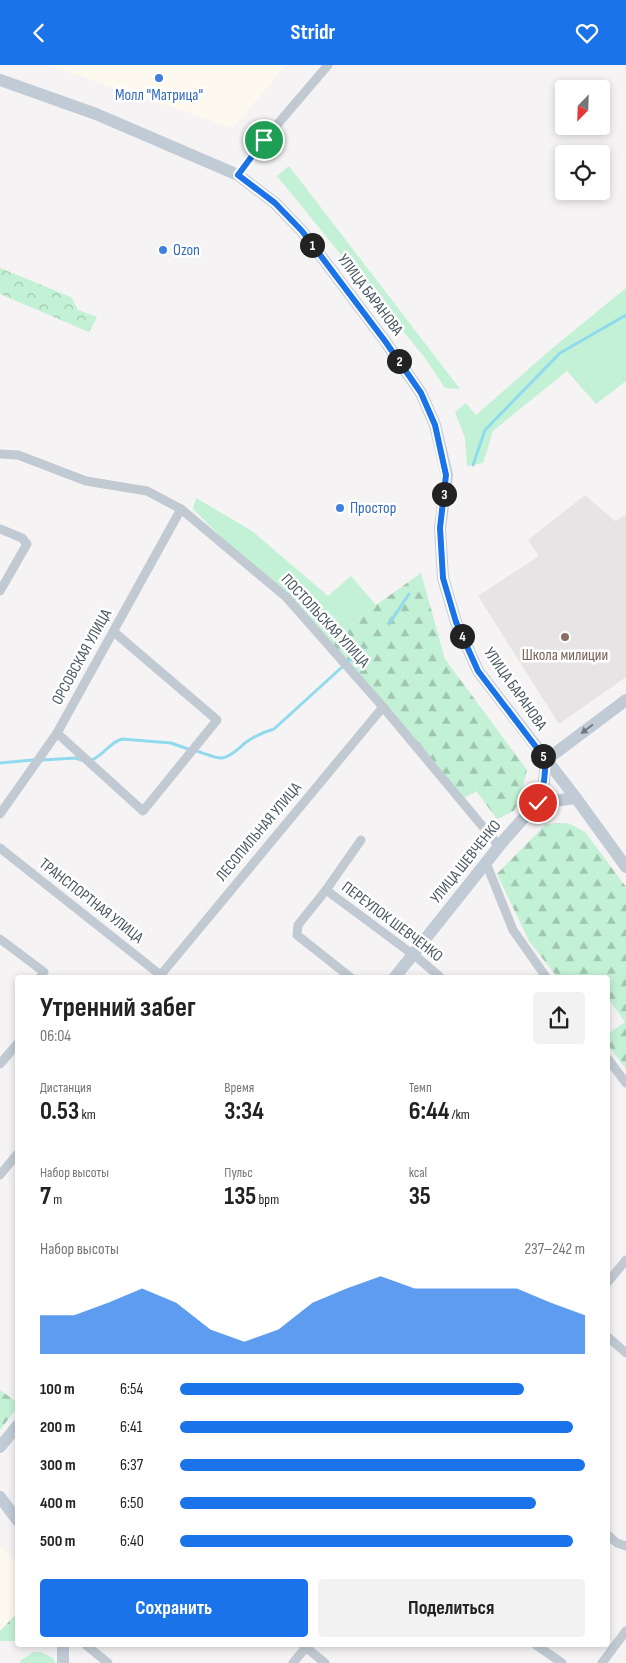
<!DOCTYPE html>
<html lang="ru">
<head>
<meta charset="utf-8">
<style>
  :root { --surface:#fff; --page:#f2f2f2; --text:#222; --muted:#767676; --accent:#1a73e8 }
  body { margin:0; font-family:"Sofia Sans Condensed",sans-serif; background:var(--page); color:var(--text); height:100vh; display:flex; flex-direction:column; font-size:19px; white-space:nowrap }
  * { box-sizing:border-box; margin:0 }
  p { font-size:16px; color:var(--muted) }
  .icon { flex:none; width:28px; height:28px; fill:none; stroke:currentColor; stroke-width:2; stroke-linecap:round; stroke-linejoin:round }
  .map { position:relative; flex:1; overflow:hidden }
  .side { position:absolute; left:15px; top:910px; width:595px; height:672px; display:flex; flex-direction:column; background:var(--surface); border-radius:5px; box-shadow:0 2px 8px #0003 }
  .side>* { flex:none }
  .needle { width:32px; rotate:203deg }
  .buttons { position:absolute; left:555px; top:15px; display:grid; gap:10px }
  .buttons a { display:grid; place-items:center; width:55px; height:55px; border-radius:5px; background:var(--surface); box-shadow:0 2px 8px #0003; font-size:25px }
  .pin { position:absolute; display:grid; place-items:center; width:42px; height:42px; color:#fff; margin:-21px; border:2px solid #fff; border-radius:50%; box-shadow:0 1px 5px #0007 }
  .km { position:absolute; width:25px; height:25px; margin:-12px; border-radius:50%; background:#222; color:#fff; font-size:14px; line-height:25px; text-align:center }
  .round { display:grid; place-items:center; flex:none; width:52px; height:52px; border-radius:5px; background:var(--page) }
  .overview { display:flex; align-items:center; justify-content:space-between; height:85px; padding:0 25px }
  h1 { font-size:28px; font-weight:700; line-height:38px }
  .metrics { display:grid; grid-template-columns:repeat(3,1fr); gap:8px; height:85px; padding:5px 25px }
  .metrics div { display:grid; align-content:center }
  .metrics b { font-size:25px; font-weight:700 }
  .metrics small { font-size:14px; font-weight:400 }
  .metrics p { font-size:14px }
  .chart { height:140px; padding:10px 25px }
  .chart p { display:flex; justify-content:space-between }
  .chart svg { width:100%; height:90px; margin-top:5px; fill:var(--accent); opacity:.7 }
  .cta { display:flex; gap:10px; margin-top:auto; padding:10px 25px }
  .cta a { flex:1; height:58px; border-radius:5px; background:var(--accent); color:#fff; font-size:20px; font-weight:700; line-height:58px; text-align:center }
  .cta a+a { background:var(--page); color:var(--text) }
  ul { padding:0 25px; list-style:none; font-size:16px }
  li { display:grid; grid-template-columns:80px 60px 1fr; align-items:center; height:38px }
  li i { height:12px; border-radius:6px; background:var(--accent) }
  header { display:flex; justify-content:space-between; align-items:center; height:65px; padding:0 25px; background:var(--accent); color:#fff; font-size:22px; font-weight:700 }
  .map>svg:first-child { display:block }
  .commercial { fill:#fdf9ef }
  .education { fill:#e6e4e5 }
  .green { fill:#c3f1d5 }
  .forest { fill:url(#forest-firs) }
  .park { fill:url(#park-crowns) }
  .lines { fill:none; stroke-linecap:round; stroke-linejoin:round }
  .stream { stroke:#90daee; stroke-width:3 }
  .street { stroke:#c1cad2; stroke-width:9 }
  .secondary { stroke:#c1cbd6; stroke-width:12 }
  .oneway { fill:#6e7984 }
  .route-casing { stroke:#fff; stroke-width:10 }
  .route { stroke:#1a73e8; stroke-width:6 }
  .shop-dot { fill:#3f7fe0; stroke:#fff; stroke-width:2 }
  .education-dot { fill:#8d6e63; stroke:#fff; stroke-width:2 }
  .labels { text-anchor:middle; dominant-baseline:central; stroke-width:5; stroke-linejoin:round; paint-order:stroke }
  .shop-label { font-size:16px; fill:#366cbe; stroke:#fff; text-anchor:start }
  .street-label { font-size:16px; fill:#4a5661; stroke:#fff }
  .education-label { font-size:16px; fill:#785e54; stroke:#fff }
</style>
</head>
<body>
<header><svg class="icon" aria-label="back" viewBox="0 0 24 24"><path d="M15 5l-7 7 7 7"/></svg>Stridr<svg class="icon" aria-label="heart" viewBox="0 0 24 24"><path d="M12 20l-8-8c-3-5 5-10 8-4 3-6 11-1 8 4z"/></svg></header>
<div class="map">
<svg width="626" height="1598" viewBox="0 0 626 1598">
  <defs>
    <pattern id="forest-firs" width="22" height="20" patternUnits="userSpaceOnUse" patternTransform="scale(1.25)"><rect width="22" height="20" fill="#c3f1d5"/><path d="M5 1l3.5 6h-7zM16 11l3.5 6h-7z" fill="#a0c6b0"/></pattern>
    <pattern id="park-crowns" width="20" height="18" patternUnits="userSpaceOnUse" patternTransform="scale(1.25)"><rect width="20" height="18" fill="#c3f1d5"/><path d="M2 6a3 3 0 1 1 6 0M12 15a3 3 0 1 1 6 0" fill="none" stroke="#a0c6b0"/></pattern>
  </defs>
  <rect width="100%" height="100%" fill="#f5f3f3"/>
  <g class="commercial">
    <polygon points="48,0 286,0 233,63"/>
    <polygon points="0,1480 18,1497 17,1548 0,1566"/>
  </g>
  <polygon class="education" points="585,430 615,456 626,450 626,612 559,659 478,531 539,491 528,475"/>
  <g class="green">
    <polygon points="289,101 460,324 445,323 425,293 277,111"/>
    <polygon points="626,223 626,316 596,339 567,306 493,366 483,398 467,401 465,373 455,347 466,338 476,350 549,286"/>
    <polygon points="196,433 252,466 328,531 351,511 376,540 328,578 193,444"/>
    <polygon points="34,1587 41,1587 53,1593 55,1598 20,1598 21,1595"/>
  </g>
  <g class="forest">
    <polygon points="421,508 445,594 527,705 520,733 514,746 497,754 476,726 463,734 328,578 376,540"/>
    <polygon points="568,758 585,767 626,822 626,1004 608,980 608,969 625,957 608,933 608,912 557,912 529,876 497,809 546,759"/>
    <polygon points="0,1325 18,1338 17,1343 0,1365"/>
    <polygon points="17,1548 17,1576 0,1576 0,1566"/>
  </g>
  <polygon class="park" points="0,203 71,232 78,245 97,252 89,267 0,229"/>
  <g class="lines">
    <g class="stream">
      <polyline points="473,400 485,365 560,288 626,250"/>
      <polyline points="389,559 409,529"/>
      <polyline points="349,596 363,583"/>
      <path d="M195 686C203 687 215 694 222 693 231 692 239 683 245 678 254 671 264 667 274 664L341 603"/>
      <polyline points="42,695 76,693 81,695"/>
      <path d="M90 696C103 691 110 677 122 674L171 678 188 684"/>
      <polyline points="0,698 33,695"/>
    </g>
    <g class="street">
      <polyline points="238,110 264,75 328,0"/>
      <polyline points="0,389 18,390 86,416 147,426 181,444 286,532 383,642 499,781"/>
      <polyline points="0,464 22,473 27,479 0,526"/>
      <polyline points="57,668 143,746 217,655 114,567"/>
      <polyline points="0,749 57,668 181,444"/>
      <polyline points="0,783 163,912"/>
      <polyline points="486,798 513,865 546,912"/>
      <polyline points="326,825 419,894 440,912"/>
      <polyline points="0,874 44,907 40,912"/>
      <polyline points="159,912 383,642"/>
      <polyline points="350,912 297,870 298,860 326,825 361,775"/>
      <polyline points="608,994 626,1018"/>
      <polyline points="0,999 18,978"/>
      <polyline points="0,1110 18,1088"/>
      <polyline points="608,1217 626,1195"/>
      <polyline points="608,1272 626,1288"/>
      <polyline points="608,1470 617,1478 626,1481"/>
      <polyline points="86,1580 108,1598"/>
      <polyline points="303,1580 325,1598"/>
      <polyline points="536,1580 562,1598"/>
      <polyline points="293,1598 308,1580"/>
      <polyline points="602,1598 626,1566"/>
    </g>
    <g class="secondary">
      <polyline points="0,15 96,49 238,110 275,138 302,166 385,276 421,328 435,360 447,410 440,463 443,513 456,557 478,606 576,733 626,802"/>
      <polyline points="546,695 626,635"/>
      <polyline points="537,738 576,733"/>
      <polyline points="395,912 504,775 537,738 544,717 546,695"/>
      <polyline points="0,1382 18,1360"/>
      <polyline points="0,1432 18,1456"/>
      <polyline points="63,1598 63,1580"/>
    </g>
  </g>
  <defs><path id="oneway-solid" d="M-6-.8H1V-3.2L6.5 0L1 3.2V.8H-6Z" transform="scale(1.25)"/></defs>
  <use class="oneway" href="#oneway-solid" transform="translate(587 664) rotate(143)"/>
  <g class="lines">
    <defs>
      <polyline id="route" points="264,75 238,110 275,138 302,166 385,276 421,328 435,360 446,410 440,463 443,513 456,557 478,606 546,695 544,716 538,738"/>
    </defs>
    <use href="#route" class="route-casing"/>
    <use href="#route" class="route"/>
  </g>
  <g class="shop-dot">
    <circle cx="159" cy="13" r="5"/>
    <circle cx="163" cy="185" r="5"/>
    <circle cx="340" cy="443" r="5"/>
  </g>
  <circle class="education-dot" cx="565" cy="572" r="5"/>
  <g class="labels">
    <g class="shop-label">
      <text x="159" y="30" text-anchor="middle">Молл "Матрица"</text>
      <text x="173" y="185">Ozon</text>
      <text x="350" y="443">Простор</text>
    </g>
    <g class="street-label">
      <text transform="translate(370 230) rotate(53)">УЛИЦА БАРАНОВА</text>
      <text transform="translate(325 556) rotate(47)">ПОСТОЛЬСКАЯ УЛИЦА</text>
      <text transform="translate(82 592) rotate(-61)">ОРСОВСКАЯ УЛИЦА</text>
      <text transform="translate(515 624) rotate(55)">УЛИЦА БАРАНОВА</text>
      <text transform="translate(259 767) rotate(-50)">ЛЕСОПИЛЬНАЯ УЛИЦА</text>
      <text transform="translate(466 797) rotate(-51)">УЛИЦА ШЕВЧЕНКО</text>
      <text transform="translate(91 836) rotate(38)">ТРАНСПОРТНАЯ УЛИЦА</text>
      <text transform="translate(392 857) rotate(37)">ПЕРЕУЛОК ШЕВЧЕНКО</text>
    </g>
    <g class="education-label">
      <text x="565" y="590">Школа милиции</text>
    </g>
  </g>
</svg>
<div class="buttons">
<a><svg class="needle" viewBox="-14 -14 28 28"><path d="M0-13l5 13h-10z" fill="#e53935"/><path d="M0 13l5-13h-10z" fill="#767676"/></svg></a>
<a><svg class="icon" aria-label="locate" viewBox="0 0 24 24"><circle cx="12" cy="12" r="6"/><path d="M12 2v4M12 18v4M2 12h4M18 12h4"/></svg></a>
</div>
<div class="pin" style="left:264px;top:75px;background:#1e9e55"><svg class="icon" aria-label="arrive" viewBox="0 0 24 24"><path d="M6 21V4h12l-3 4 3 4H6"/></svg></div>
<div class="pin" style="left:538px;top:738px;background:#d93025"><svg class="icon" aria-label="check" viewBox="0 0 24 24"><path d="M5 12l5 5 9-10"/></svg></div>
<b class="km" style="left:312px;top:180px">1</b>
<b class="km" style="left:399px;top:296px">2</b>
<b class="km" style="left:444px;top:429px">3</b>
<b class="km" style="left:462px;top:571px">4</b>
<b class="km" style="left:543px;top:691px">5</b>
<section class="side">
<div class="overview"><div><h1>Утренний забег</h1><p>06:04</p></div><a class="round"><svg class="icon" aria-label="share" viewBox="0 0 24 24"><path d="M12 15V3M7 8l5-5 5 5M5 13v7h14v-7"/></svg></a></div>
<div class="metrics">
<div><p>Дистанция</p><b>0.53<small> km</small></b></div>
<div><p>Время</p><b>3:34</b></div>
<div><p>Темп</p><b>6:44<small> /km</small></b></div>
</div>
<div class="metrics">
<div><p>Набор высоты</p><b>7<small> m</small></b></div>
<div><p>Пульс</p><b>135<small> bpm</small></b></div>
<div><p>kcal</p><b>35</b></div>
</div>
<div class="chart"><p><span>Набор высоты</span>237–242 m</p>
<svg viewBox="0 0 160 44" preserveAspectRatio="none"><path d="M0 44V25L10 25L20 19L30 12L40 19L50 32L60 38L70 32L80 19L90 12L100 6L110 12L120 12L130 12L140 12L150 19L160 25V44z"/></svg>
</div>
<ul>
<li><b>100 m</b>6:54<i style="width:85%"></i></li>
<li><b>200 m</b>6:41<i style="width:97%"></i></li>
<li><b>300 m</b>6:37<i style="width:100%"></i></li>
<li><b>400 m</b>6:50<i style="width:88%"></i></li>
<li><b>500 m</b>6:40<i style="width:97%"></i></li>
</ul>
<div class="cta"><a>Сохранить</a><a>Поделиться</a></div>
</section>
</div>
</body>
</html>
